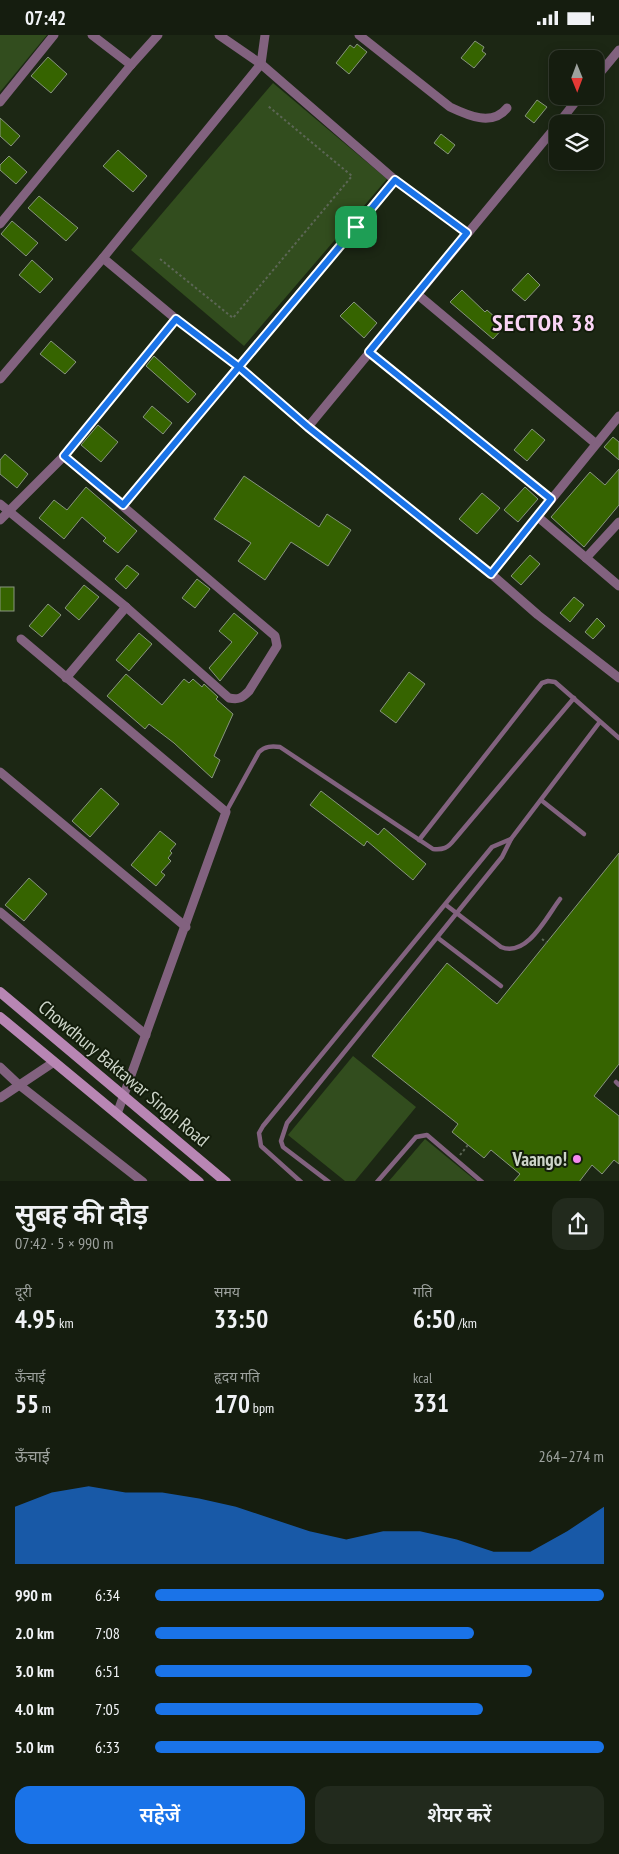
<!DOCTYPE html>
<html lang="hi">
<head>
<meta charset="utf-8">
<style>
  :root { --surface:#151d0f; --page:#222a1d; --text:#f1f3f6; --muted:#9da29e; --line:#343b2f; --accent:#1a73e8 }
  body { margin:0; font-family:"PT Sans Narrow","Noto Sans Devanagari",sans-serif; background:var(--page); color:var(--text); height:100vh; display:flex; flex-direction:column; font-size:19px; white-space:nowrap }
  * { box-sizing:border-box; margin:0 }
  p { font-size:16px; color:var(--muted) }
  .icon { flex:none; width:28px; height:28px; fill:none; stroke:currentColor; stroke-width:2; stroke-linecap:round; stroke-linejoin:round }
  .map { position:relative; height:1146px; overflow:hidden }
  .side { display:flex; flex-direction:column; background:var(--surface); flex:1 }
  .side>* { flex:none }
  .needle { width:32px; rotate:179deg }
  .controls { position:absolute; left:549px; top:15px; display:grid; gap:10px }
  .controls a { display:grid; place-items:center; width:55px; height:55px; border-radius:10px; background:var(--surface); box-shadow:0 2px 12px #0003,0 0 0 1px var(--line); font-size:25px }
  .pin { position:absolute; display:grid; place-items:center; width:42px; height:42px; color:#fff; margin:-21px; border-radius:10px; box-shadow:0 2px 8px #0006 }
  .round { display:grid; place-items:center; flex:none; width:52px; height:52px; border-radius:15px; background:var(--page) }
  .overview { display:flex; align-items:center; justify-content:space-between; height:85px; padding:0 15px }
  h1 { font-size:28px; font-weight:600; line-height:38px }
  .stats { display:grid; grid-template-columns:repeat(3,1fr); gap:8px; height:85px; padding:5px 15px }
  .stats div { display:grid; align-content:center }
  .stats b { font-size:25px; font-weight:600 }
  .stats small { font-size:14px; font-weight:400 }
  .stats p { font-size:14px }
  .chart { height:140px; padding:10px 15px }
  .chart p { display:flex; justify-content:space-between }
  .chart svg { width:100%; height:90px; margin-top:5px; fill:var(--accent); opacity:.7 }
  .button { display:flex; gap:10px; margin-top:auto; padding:10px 15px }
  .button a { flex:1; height:58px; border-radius:15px; background:var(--accent); color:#fff; font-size:20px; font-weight:600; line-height:58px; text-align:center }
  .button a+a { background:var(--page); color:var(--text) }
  ul { padding:0 15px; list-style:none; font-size:16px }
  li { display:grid; grid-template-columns:80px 60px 1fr; align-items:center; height:38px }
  li i { height:12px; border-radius:6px; background:var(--accent) }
  .status { display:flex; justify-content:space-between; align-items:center; height:35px; padding:0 25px; background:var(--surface); direction:ltr }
  .status svg { height:14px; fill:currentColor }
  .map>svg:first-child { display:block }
  .green { fill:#324d1e }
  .building { fill:#366400; stroke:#87957e }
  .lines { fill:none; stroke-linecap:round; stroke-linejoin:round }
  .path { stroke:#5c6655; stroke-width:2; stroke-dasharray:2.5 2.5; stroke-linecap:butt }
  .service { stroke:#82627f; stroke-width:4.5 }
  .minor { stroke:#82627f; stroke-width:9 }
  .secondary { stroke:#b886b4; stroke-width:10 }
  .route-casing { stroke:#fff; stroke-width:10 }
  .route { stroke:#1a73e8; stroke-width:6 }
  .poi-dot { fill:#f589ef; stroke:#131d0b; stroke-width:2 }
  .labels { text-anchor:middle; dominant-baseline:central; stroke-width:4; stroke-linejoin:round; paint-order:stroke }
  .street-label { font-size:19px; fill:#cdd5c9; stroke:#131d0b }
  .poi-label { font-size:19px; font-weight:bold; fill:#cdd5c9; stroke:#131d0b; text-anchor:end }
  .district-label { font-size:24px; font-weight:bold; letter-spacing:1px; fill:#fad5f6; stroke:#131d0b }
</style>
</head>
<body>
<div class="status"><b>07:42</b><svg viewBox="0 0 49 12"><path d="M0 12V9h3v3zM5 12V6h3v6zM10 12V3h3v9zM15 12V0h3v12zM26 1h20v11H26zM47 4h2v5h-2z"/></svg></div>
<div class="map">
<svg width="619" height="1147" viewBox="0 0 619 1147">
  <rect width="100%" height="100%" fill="#1c2714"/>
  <g class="green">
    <polygon points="0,0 47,0 0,57"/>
    <polygon points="273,48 387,144 244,311 131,215"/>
    <polygon points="353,1021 416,1072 355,1146 345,1146 288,1100"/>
    <polygon points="425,1104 476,1146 389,1146"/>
  </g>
  <g class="building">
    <polygon points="475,6 484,12 482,16 486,19 474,33 461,23"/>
    <polygon points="357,9 367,17 349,39 336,28 350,10 354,13"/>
    <polygon points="48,22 67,39 51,58 31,41"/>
    <polygon points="537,65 547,72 534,88 525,81"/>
    <polygon points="0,83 20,101 11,111 0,101"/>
    <polygon points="441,99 455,110 448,119 434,108"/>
    <polygon points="118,115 147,141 133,157 103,131"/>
    <polygon points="9,121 27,137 16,149 0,135 0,130"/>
    <polygon points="39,161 78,193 66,206 28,173"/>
    <polygon points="12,186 38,208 26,221 1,199"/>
    <polygon points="32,225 53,244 40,258 19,240"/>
    <polygon points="528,238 540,250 525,266 512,255"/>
    <polygon points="462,255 485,277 487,275 505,291 493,304 450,267"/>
    <polygon points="354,267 377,288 364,303 340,281"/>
    <polygon points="51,306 76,327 65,339 40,319"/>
    <polygon points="154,321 196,359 188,368 146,331"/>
    <polygon points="152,371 172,388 163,399 143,382"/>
    <polygon points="98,390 118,407 101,427 81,410"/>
    <polygon points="532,394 545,405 527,426 514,415"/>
    <polygon points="613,402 619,407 619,425 604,412"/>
    <polygon points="5,419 28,439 17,453 0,439 0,425"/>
    <polygon points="619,434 619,470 584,512 551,482 590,437 605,450"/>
    <polygon points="244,441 319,492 327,479 351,495 328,531 291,507 265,545 238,526 251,508 214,484"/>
    <polygon points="86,452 137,496 118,518 103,506 106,503 82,482 64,504 39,483 54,465 67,475"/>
    <polygon points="525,452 538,464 518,487 504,475"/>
    <polygon points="482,458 500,473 477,499 459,484"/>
    <polygon points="530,520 540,529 521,550 511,541"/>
    <polygon points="127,530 139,539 126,554 115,544"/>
    <polygon points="197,544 210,554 195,573 182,563"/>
    <polygon points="84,550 99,562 79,585 65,573"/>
    <rect x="0" y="552" width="14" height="24"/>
    <polygon points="574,562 584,570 570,587 560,578"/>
    <polygon points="48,569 61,580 42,602 29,591"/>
    <polygon points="234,578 258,598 220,646 209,633 232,607 219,596"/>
    <polygon points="597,583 605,591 593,604 585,597"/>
    <polygon points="139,598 152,609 129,636 116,625"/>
    <polygon points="409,637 425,649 396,688 380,676"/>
    <polygon points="126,639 162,670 184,644 189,648 193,644 202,652 204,649 218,662 216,664 233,679 214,721 220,725 212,743 174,708 149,689 145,694 107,661"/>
    <polygon points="101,753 119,769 90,802 72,786"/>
    <polygon points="321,756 378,800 384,793 426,829 413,845 367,806 364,811 310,770"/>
    <polygon points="160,796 176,809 170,816 172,818 168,823 171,826 161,837 165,840 156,851 131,830"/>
    <polygon points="619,818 619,1029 594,1061 619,1081 619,1129 614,1125 602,1139 592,1130 579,1147 513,1147 520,1139 491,1115 484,1123 452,1097 458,1089 372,1021 447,928 497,969"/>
    <polygon points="29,843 47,859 24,886 5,870"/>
  </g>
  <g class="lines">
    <g class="path">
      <polyline points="160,224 233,283 352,141 268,71"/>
      <polyline points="542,904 547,908"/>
      <polyline points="460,1120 468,1110"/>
    </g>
    <g class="service">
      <polyline points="541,765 584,799"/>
      <path d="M226 777 259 717C265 711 272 711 280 712L433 814C443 815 448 813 454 805L574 663"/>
      <polyline points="419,805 542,648 548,646 555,647 619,703"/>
      <path d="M446 870 501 912C527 923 547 881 560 864"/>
      <polyline points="438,903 501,951"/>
      <polyline points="616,1047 619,1050"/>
      <polyline points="301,1147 261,1111 259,1098 263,1091 492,812 511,804"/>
      <polyline points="329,1147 283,1112 281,1106 287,1088 502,822 511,804 599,688"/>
      <polyline points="377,1147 416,1102 427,1100 482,1147"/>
    </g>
    <g class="minor">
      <polyline points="92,0 131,30"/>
      <polyline points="219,0 261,29 395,145 467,198"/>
      <path d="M359 0 450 72C467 80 492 92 507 73"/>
      <polyline points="595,44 619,15"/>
      <polyline points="0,67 54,0"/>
      <polyline points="558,89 580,61"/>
      <polyline points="0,189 131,30 158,0"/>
      <polyline points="103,223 176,284 239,332 308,392 491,539 538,580 619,643"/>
      <polyline points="417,259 595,408"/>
      <polyline points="369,317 551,464"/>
      <polyline points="0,344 103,223 261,29 265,0"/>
      <polyline points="308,392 558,89"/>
      <path d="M0 469 126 572 229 663C239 665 242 663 249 656L277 611 275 601 64 421"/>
      <polyline points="123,470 395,145"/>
      <polyline points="538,482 619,551"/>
      <polyline points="0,485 64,421 176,284"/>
      <polyline points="586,523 619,487"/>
      <polyline points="491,539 619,381"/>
      <polyline points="21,604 226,777 117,1079"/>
      <polyline points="66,643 126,572"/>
      <polyline points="0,737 186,892"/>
      <polyline points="0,877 146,1000"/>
      <polyline points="0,1032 18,1049 143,1147"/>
      <polyline points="0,1063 54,1027"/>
    </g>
    <g class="secondary">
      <polyline points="0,957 226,1147"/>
      <polyline points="0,982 199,1147"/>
    </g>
  </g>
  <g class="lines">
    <defs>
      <polyline id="route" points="356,192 123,470 64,421 176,284 239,332 308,392 491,539 551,464 369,317 467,198 395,145 356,192"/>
    </defs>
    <use href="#route" class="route-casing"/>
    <use href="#route" class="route"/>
  </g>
  <circle class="poi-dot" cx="577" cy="1124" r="5"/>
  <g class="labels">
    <g class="street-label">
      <text transform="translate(124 1038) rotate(40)">Chowdhury Baktawar Singh Road</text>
    </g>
    <g class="poi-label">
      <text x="567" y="1124">Vaango!</text>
    </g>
    <g class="district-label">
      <text x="544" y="287">SECTOR 38</text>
    </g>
  </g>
</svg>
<div class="controls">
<a><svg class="needle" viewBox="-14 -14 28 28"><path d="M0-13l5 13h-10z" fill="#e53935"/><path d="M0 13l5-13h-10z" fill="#9da29e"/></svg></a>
<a><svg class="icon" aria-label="layers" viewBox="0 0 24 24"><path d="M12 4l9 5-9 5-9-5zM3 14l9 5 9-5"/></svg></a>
</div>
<div class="pin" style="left:356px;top:192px;background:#1e9e55"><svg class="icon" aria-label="arrive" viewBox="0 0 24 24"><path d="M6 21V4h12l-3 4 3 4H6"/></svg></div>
</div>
<section class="side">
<div class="overview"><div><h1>सुबह की दौड़</h1><p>07:42 · 5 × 990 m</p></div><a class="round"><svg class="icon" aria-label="share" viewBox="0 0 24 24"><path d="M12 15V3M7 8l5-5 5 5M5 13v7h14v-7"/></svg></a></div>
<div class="stats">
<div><p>दूरी</p><b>4.95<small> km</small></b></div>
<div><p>समय</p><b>33:50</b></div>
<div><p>गति</p><b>6:50<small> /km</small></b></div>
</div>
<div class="stats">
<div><p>ऊँचाई</p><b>55<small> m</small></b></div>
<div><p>हृदय गति</p><b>170<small> bpm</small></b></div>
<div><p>kcal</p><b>331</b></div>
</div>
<div class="chart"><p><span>ऊँचाई</span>264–274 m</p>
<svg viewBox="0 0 160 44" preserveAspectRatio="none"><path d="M0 44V16L10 9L20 6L30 9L40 9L50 12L60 16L70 22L80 28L90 32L100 28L110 28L120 32L130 38L140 38L150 28L160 16V44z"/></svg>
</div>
<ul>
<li><b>990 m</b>6:34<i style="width:100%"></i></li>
<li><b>2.0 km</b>7:08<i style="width:71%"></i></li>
<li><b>3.0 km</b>6:51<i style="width:84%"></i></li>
<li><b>4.0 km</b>7:05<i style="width:73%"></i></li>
<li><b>5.0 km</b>6:33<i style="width:100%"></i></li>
</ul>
<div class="button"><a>सहेजें</a><a>शेयर करें</a></div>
</section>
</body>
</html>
